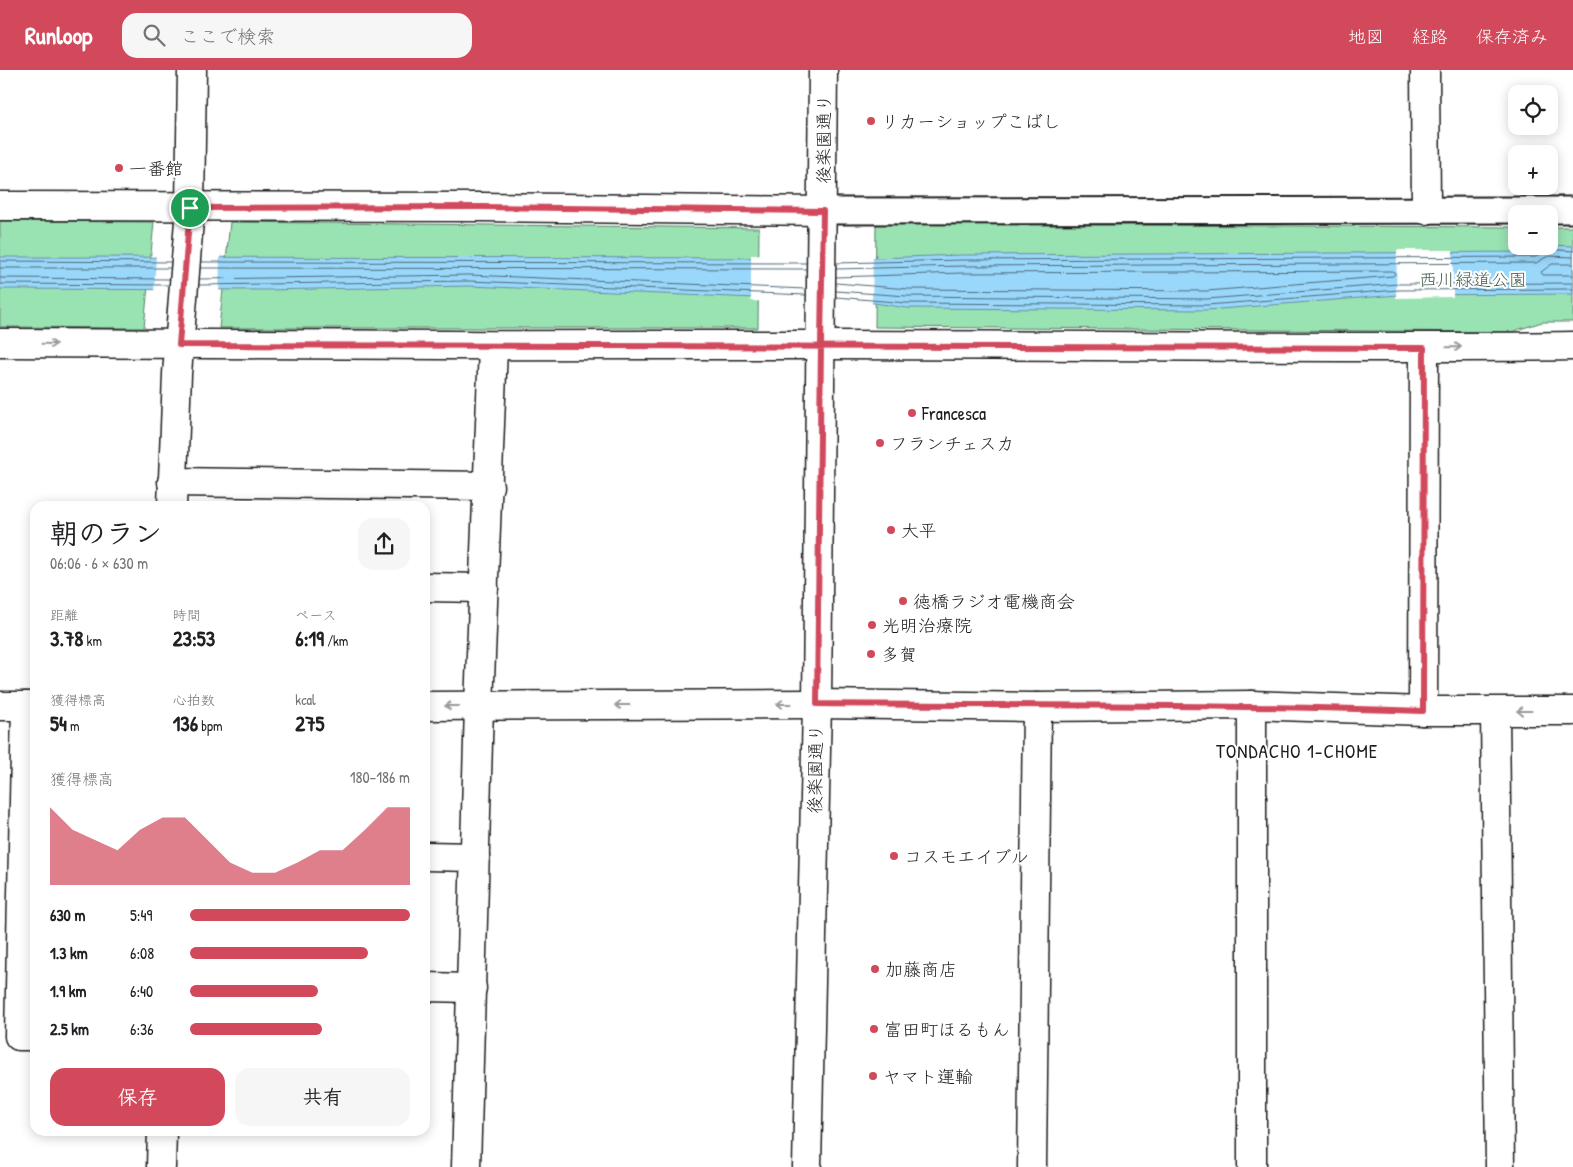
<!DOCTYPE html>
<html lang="ja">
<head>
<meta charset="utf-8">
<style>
  :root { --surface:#fff; --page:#f6f6f6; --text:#202124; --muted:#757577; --accent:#d1495b }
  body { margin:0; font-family:"Patrick Hand","Klee One",sans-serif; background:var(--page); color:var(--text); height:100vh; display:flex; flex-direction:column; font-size:19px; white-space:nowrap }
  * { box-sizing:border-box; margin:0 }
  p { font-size:16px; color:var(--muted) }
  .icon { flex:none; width:28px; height:28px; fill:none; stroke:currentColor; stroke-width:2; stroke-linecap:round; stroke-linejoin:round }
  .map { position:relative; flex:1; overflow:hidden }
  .side { position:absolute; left:30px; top:431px; width:400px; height:635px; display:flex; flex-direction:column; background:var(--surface); border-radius:15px; box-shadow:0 2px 12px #0003 }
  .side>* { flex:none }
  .tools { position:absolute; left:1508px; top:15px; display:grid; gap:10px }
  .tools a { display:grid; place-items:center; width:50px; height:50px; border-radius:10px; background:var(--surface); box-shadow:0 2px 12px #0003; font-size:25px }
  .pin { position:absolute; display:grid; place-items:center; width:42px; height:42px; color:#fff; margin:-21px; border:2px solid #fff; border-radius:50%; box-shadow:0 1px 5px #0007 }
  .round { display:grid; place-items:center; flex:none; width:52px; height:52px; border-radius:15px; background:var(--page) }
  .overview { display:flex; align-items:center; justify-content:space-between; height:85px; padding:0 20px }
  h1 { font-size:28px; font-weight:700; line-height:38px }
  .metrics { display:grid; grid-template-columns:repeat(3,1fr); gap:8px; height:85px; padding:5px 20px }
  .metrics div { display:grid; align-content:center }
  .metrics b { font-size:21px; font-weight:700 }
  .metrics small { font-size:14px; font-weight:400 }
  .metrics p { font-size:14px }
  .chart { height:140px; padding:10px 20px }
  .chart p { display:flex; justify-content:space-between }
  .chart svg { width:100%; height:90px; margin-top:5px; fill:var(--accent); opacity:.7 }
  .primary-button { display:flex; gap:10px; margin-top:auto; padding:10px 20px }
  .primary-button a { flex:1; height:58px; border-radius:15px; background:var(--accent); color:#fff; font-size:20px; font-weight:700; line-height:58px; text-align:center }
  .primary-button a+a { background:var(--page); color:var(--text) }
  ul { padding:0 20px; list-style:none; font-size:16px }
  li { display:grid; grid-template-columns:80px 60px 1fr; align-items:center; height:38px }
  li i { height:12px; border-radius:6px; background:var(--accent) }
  header { display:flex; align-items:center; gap:30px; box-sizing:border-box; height:70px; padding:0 25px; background:var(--accent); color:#fff }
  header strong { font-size:24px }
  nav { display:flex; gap:28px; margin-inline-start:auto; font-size:18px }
  .search { width:350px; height:45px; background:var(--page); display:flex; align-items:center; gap:12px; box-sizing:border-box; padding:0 18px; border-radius:15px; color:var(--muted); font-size:19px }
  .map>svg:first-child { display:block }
  .green { fill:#99e2b2; stroke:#5a7f67 }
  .water { fill:#9ad8fb; stroke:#688da2 }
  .pier { fill:#fff }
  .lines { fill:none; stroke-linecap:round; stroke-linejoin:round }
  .shore { stroke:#4e6775; stroke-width:1 }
  .pedestrian-casing { stroke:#1c1c1c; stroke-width:29 }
  .minor-casing { stroke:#1c1c1c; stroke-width:31 }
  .tertiary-casing { stroke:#1c1c1c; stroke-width:31 }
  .pedestrian { stroke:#fff; stroke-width:25 }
  .minor { stroke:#fff; stroke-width:28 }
  .tertiary { stroke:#fff; stroke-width:28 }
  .oneway { stroke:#999 }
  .route-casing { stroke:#fff; stroke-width:10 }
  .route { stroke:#d1495b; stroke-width:6 }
  .poi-dot { fill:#d1495b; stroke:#fff; stroke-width:2 }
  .labels { text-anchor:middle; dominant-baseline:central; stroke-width:4; stroke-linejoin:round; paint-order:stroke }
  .poi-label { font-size:18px; fill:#1c1c1c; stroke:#fff; text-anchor:start }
  .street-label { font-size:18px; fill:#1c1c1c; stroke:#fff }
  .park-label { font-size:18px; fill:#486150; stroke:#fff }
  .neighbourhood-label { font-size:19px; letter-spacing:1px; fill:#1c1c1c; stroke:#fff }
</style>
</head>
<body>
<header>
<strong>Runloop</strong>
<div class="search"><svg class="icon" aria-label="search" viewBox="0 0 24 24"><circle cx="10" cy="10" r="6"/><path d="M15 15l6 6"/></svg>ここで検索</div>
<nav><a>地図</a><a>経路</a><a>保存済み</a></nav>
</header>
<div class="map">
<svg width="1573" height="1097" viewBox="0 0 1573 1097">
  <rect width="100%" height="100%" fill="#fff"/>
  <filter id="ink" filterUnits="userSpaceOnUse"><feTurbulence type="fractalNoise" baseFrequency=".02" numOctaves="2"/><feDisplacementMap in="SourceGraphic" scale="10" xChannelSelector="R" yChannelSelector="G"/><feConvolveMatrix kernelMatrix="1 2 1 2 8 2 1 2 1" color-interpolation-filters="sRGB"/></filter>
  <g filter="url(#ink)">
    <g class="green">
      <polygon points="0,151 154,152 144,258 0,257"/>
      <polygon points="230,152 759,158 758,258 219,258"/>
      <polygon points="876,154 1516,157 1516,176 1549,176 1549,157 1573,157 1573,252 1542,252 1511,262 875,257"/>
    </g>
    <polygon class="water" points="1549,175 1573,176 1573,224 1398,225 1207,240 906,238 875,233 469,216 265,220 0,219 0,187 876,188 962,185 1537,182 1541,176"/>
    <g class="pier">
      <polygon points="1397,180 1453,180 1453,227 1396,228"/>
      <polygon points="156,184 220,185 219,223 154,222"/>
      <polygon points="751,185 873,185 872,236 751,231"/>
    </g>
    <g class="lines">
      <g class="shore">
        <polyline points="0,191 171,192"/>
        <polyline points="201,192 806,193"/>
        <polyline points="836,193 962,190 1536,187 1546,179 1573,181"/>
        <polyline points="1573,194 1552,194 1541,202 1543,205 1573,205"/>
        <polyline points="0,198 170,198"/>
        <polyline points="200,198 806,199"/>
        <polyline points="836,199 963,196 1536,193 1548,186 1573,187"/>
        <polyline points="0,208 169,209"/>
        <polyline points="200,209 469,205 806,219"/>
        <polyline points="836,213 908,219 1207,221 1393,206 1395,204 1393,201 963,203 836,207"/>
        <polyline points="0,214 169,215"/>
        <polyline points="199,215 469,211 806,225"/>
        <polyline points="836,221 907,226 1207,229 1398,214 1573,213"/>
        <polyline points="836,227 907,233 1207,235 1398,220 1573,219"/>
      </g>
      <defs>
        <polyline id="pedestrian" points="823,141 1573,140"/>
        <g id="minor">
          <polyline points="1425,0 1426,140"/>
          <polyline points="0,136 482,137 823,141"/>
          <path d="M0 273C274 276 548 275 822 275 1072 275 1323 279 1573 276"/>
          <polyline points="172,412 489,416"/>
          <polyline points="172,436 177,304 190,138 192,0"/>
          <polyline points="425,517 484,518"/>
          <polyline points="0,636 35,636"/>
          <polyline points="26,636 19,966 35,966"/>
          <polyline points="425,636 817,634 1037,637 1252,635 1423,641 1573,641"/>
          <polyline points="1423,641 1424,278"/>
          <polyline points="1495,642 1500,1097"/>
          <polyline points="425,786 475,787"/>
          <polyline points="425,917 472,918"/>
          <polyline points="161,1097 162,1061"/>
          <polyline points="466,1097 479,636 493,277"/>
          <polyline points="1032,1097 1037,637"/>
          <polyline points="1252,1097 1252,635"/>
        </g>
        <polyline id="tertiary" points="807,1097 817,634 823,0"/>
      </defs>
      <use href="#pedestrian" class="pedestrian-casing"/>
      <use href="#minor" class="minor-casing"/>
      <use href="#tertiary" class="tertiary-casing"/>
      <use href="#pedestrian" class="pedestrian"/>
      <use href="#minor" class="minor"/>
      <use href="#tertiary" class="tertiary"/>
    </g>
    <defs><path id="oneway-shaft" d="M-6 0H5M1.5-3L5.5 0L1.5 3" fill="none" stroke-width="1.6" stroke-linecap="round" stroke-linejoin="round" transform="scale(1.25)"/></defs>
    <g class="oneway">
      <use href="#oneway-shaft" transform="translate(49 274) rotate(1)"/>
      <use href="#oneway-shaft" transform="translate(1454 277) rotate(-1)"/>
      <use href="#oneway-shaft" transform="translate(784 634) rotate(180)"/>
      <use href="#oneway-shaft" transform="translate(622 635) rotate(180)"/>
      <use href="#oneway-shaft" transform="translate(452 636) rotate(-180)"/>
      <use href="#oneway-shaft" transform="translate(1524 641) rotate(180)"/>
    </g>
  </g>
  <g class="lines" filter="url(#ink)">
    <defs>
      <path id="route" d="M190 138 482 137 823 141 821 275 817 634C1019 636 1221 634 1423 641L1424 278 179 275 190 138"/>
    </defs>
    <use href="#route" class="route-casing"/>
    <use href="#route" class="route"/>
  </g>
  <g class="poi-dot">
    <circle cx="871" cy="51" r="5"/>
    <circle cx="119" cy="98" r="5"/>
    <circle cx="912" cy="343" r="5"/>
    <circle cx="880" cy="373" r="5"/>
    <circle cx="891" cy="460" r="5"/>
    <circle cx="903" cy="531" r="5"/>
    <circle cx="872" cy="555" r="5"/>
    <circle cx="871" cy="584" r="5"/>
    <circle cx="894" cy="786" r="5"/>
    <circle cx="875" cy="899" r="5"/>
    <circle cx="874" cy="959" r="5"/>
    <circle cx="873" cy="1006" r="5"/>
  </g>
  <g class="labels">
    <g class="poi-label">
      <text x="881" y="51">リカーショップこばし</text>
      <text x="129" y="98">一番館</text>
      <text x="922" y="343">Francesca</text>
      <text x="890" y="373">フランチェスカ</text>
      <text x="901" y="460">大平</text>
      <text x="913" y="531">徳橋ラジオ電機商会</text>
      <text x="882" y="555">光明治療院</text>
      <text x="881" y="584">多賀</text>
      <text x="904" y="786">コスモエイブル</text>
      <text x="885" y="899">加藤商店</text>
      <text x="884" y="959">富田町ほるもん</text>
      <text x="883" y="1006">ヤマト運輸</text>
    </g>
    <g class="street-label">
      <text transform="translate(823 69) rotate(-90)">後楽園通り</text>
      <text transform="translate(815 699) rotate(-89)">後楽園通り</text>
    </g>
    <g class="park-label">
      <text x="1473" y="209">西川緑道公園</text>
    </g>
    <g class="neighbourhood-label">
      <text x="1297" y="681">TONDACHO 1-CHOME</text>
    </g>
  </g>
</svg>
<div class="tools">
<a><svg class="icon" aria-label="locate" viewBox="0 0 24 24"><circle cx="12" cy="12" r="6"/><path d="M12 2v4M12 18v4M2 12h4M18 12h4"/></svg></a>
<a>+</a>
<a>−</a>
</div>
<div class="pin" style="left:190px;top:138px;background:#1e9e55"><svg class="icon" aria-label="arrive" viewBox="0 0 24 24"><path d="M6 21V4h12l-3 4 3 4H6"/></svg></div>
<section class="side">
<div class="overview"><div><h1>朝のラン</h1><p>06:06 · 6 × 630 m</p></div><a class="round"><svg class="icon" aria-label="share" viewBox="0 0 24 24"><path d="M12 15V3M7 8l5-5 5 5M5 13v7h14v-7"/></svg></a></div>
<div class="metrics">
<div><p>距離</p><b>3.78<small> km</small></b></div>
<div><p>時間</p><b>23:53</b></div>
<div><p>ペース</p><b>6:19<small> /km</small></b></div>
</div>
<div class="metrics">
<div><p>獲得標高</p><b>54<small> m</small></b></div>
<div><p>心拍数</p><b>136<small> bpm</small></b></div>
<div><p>kcal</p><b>275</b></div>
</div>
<div class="chart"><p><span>獲得標高</span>180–186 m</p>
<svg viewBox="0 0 160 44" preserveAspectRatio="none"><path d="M0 44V6L10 17L20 22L30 27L40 17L50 11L60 11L70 22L80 33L90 38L100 38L110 33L120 27L130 27L140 17L150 6L160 6V44z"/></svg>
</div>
<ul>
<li><b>630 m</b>5:49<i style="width:100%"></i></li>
<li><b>1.3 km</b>6:08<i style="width:81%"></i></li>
<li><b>1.9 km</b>6:40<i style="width:58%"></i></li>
<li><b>2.5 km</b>6:36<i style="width:60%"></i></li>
</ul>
<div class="primary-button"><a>保存</a><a>共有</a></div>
</section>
</div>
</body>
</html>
